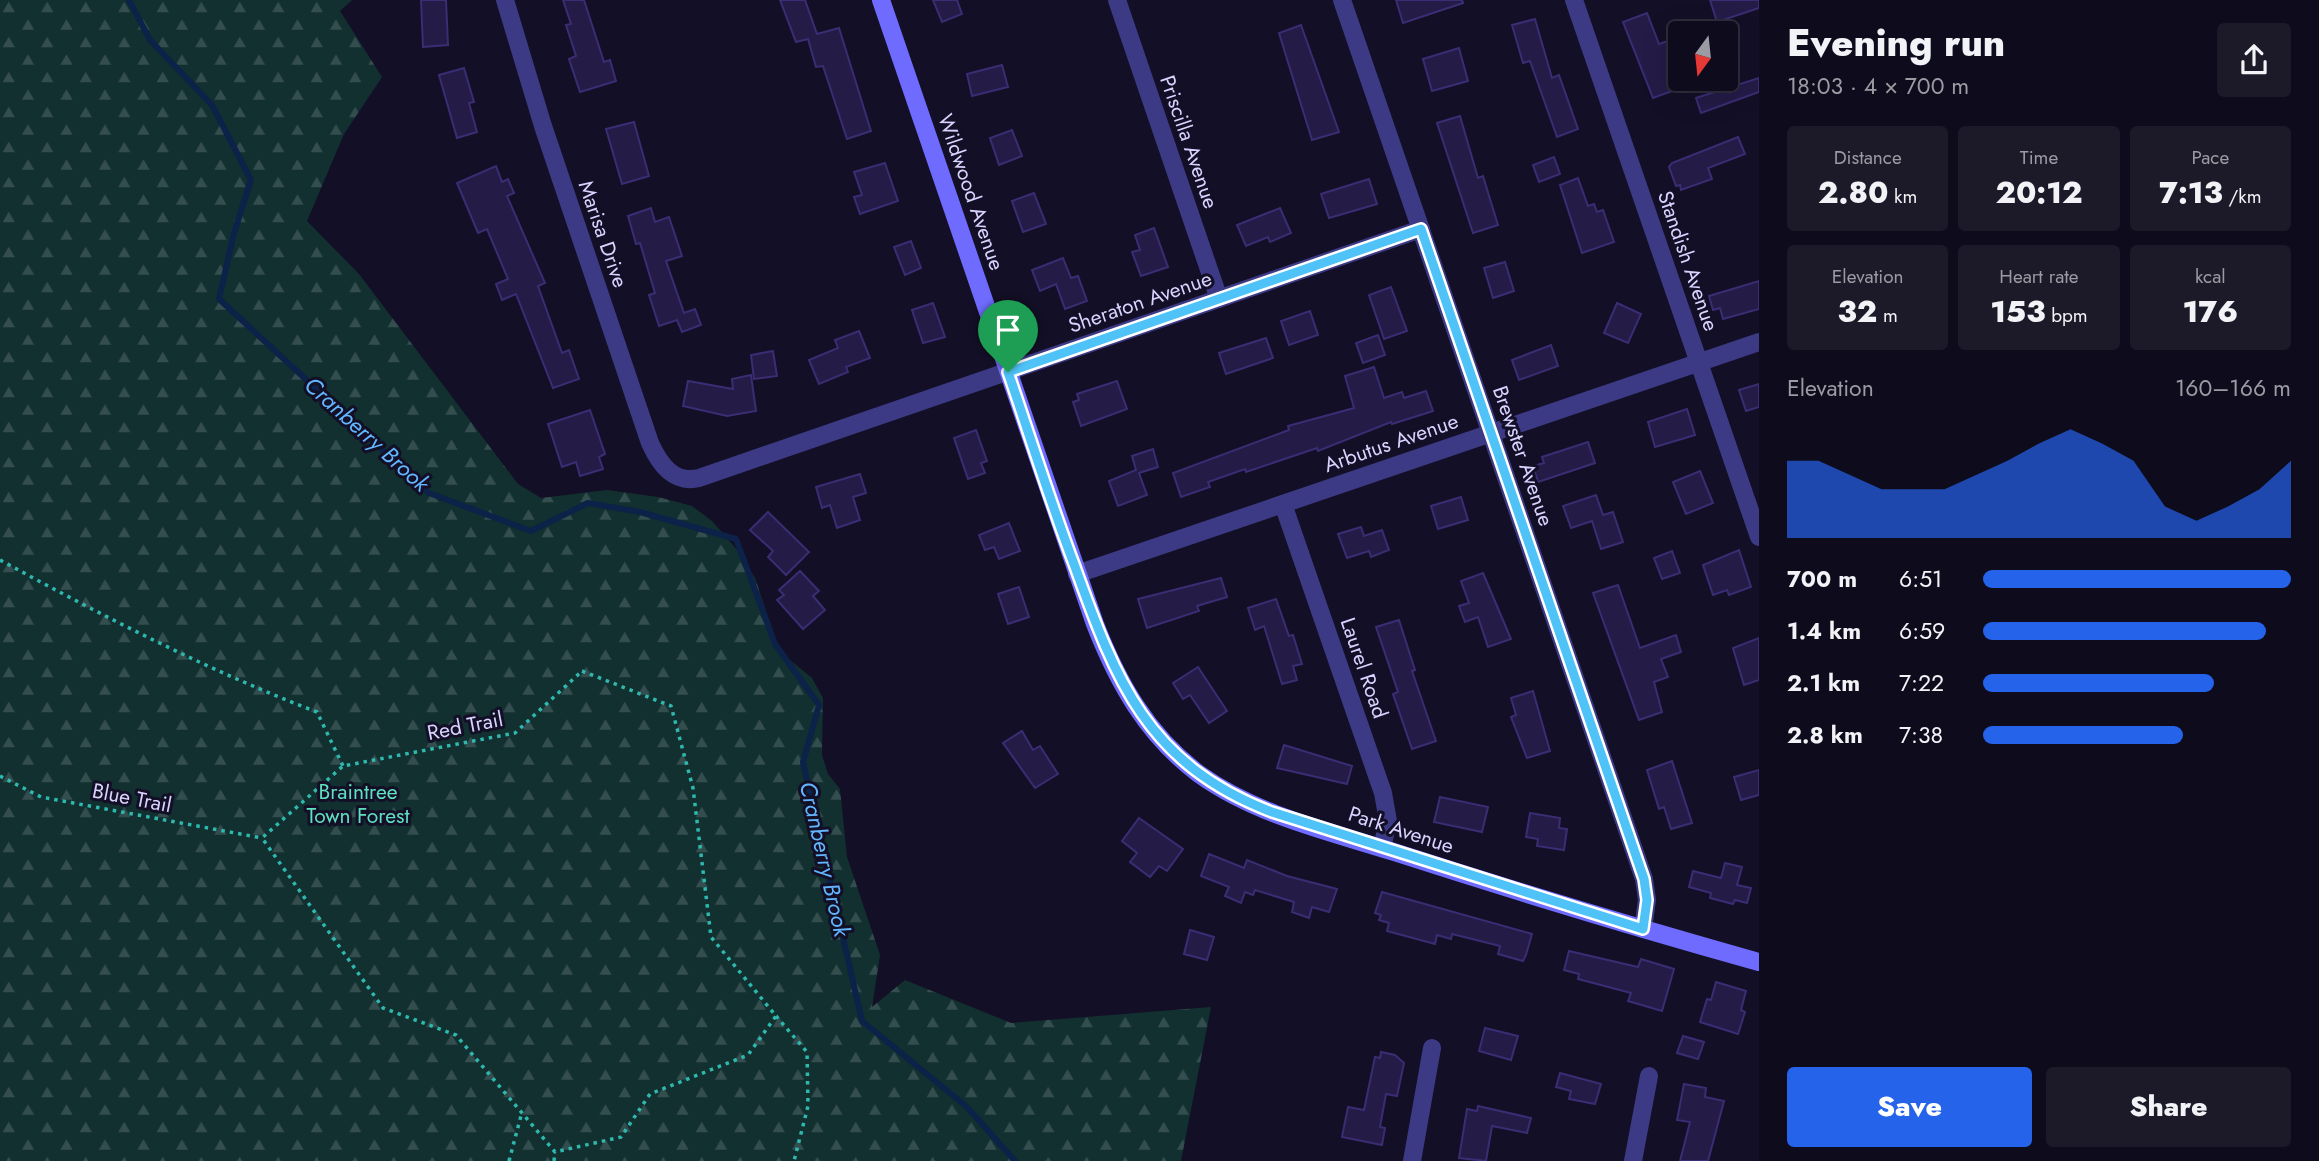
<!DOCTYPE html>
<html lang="en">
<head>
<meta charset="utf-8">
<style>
  :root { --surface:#0e0b1c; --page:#1c1929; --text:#f1f3f6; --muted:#9b9ba3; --line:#2e2b3b; --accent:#2563eb }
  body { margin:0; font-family:Jost,sans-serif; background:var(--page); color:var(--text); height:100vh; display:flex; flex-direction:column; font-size:26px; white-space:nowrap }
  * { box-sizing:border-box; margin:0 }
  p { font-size:23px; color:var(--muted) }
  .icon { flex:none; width:38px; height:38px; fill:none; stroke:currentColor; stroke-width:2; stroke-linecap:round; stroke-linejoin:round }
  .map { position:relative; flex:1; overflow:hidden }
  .details { display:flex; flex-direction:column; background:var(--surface); width:560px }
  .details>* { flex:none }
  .needle { width:46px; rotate:195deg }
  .tools { position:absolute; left:1668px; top:21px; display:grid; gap:14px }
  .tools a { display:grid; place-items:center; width:70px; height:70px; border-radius:7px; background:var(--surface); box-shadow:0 7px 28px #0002,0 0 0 2px var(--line); font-size:35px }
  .pin { position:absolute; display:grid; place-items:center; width:60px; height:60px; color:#fff; margin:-72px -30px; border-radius:50% 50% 50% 0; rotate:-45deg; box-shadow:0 0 7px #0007 }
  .pin .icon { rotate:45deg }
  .round { display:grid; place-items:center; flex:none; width:74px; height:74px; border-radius:7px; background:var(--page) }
  .summary { display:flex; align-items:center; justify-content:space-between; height:119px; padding:0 28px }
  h1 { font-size:38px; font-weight:800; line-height:52px }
  .stats { display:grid; grid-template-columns:repeat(3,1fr); gap:10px; height:119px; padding:7px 28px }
  .stats div { display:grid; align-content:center; border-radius:7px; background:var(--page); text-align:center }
  .stats b { font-size:30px; font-weight:800 }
  .stats small { font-size:19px; font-weight:400 }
  .stats p { font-size:19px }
  .chart { height:196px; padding:14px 28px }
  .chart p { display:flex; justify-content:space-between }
  .chart svg { width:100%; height:126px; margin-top:7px; fill:var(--accent); opacity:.7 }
  .action { display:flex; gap:14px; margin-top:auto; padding:14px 28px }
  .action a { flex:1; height:80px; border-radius:7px; background:var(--accent); color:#fff; font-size:28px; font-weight:800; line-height:80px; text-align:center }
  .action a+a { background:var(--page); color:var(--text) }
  ul { padding:0 28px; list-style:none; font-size:23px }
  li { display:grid; grid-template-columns:112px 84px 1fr; align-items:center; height:52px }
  li i { height:18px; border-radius:9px; background:var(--accent) }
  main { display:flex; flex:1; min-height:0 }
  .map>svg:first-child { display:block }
  .forest { fill:url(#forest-firs) }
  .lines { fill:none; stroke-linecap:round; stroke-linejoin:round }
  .stream { stroke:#0c2248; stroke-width:6 }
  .building { fill:#241b47; stroke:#3b2d73; stroke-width:2 }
  .path { stroke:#2fb8b0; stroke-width:3.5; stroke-dasharray:3.5 5; stroke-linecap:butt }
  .street { stroke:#3d3a85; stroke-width:18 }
  .secondary { stroke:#6f6bff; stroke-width:18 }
  .route-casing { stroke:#fff; stroke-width:14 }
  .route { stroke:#4fc3f7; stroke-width:9 }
  .labels { text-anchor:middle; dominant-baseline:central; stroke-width:6; stroke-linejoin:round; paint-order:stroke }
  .street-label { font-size:21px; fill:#d9d4ff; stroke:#130f26 }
  .park-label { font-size:21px; fill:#5fe0c0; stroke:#130f26 }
  .water-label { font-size:23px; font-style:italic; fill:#62b6ff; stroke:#130f26 }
</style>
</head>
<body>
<main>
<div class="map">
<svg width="1759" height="1161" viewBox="0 0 1759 1161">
  <defs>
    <pattern id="forest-firs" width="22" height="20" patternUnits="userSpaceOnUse" patternTransform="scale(1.75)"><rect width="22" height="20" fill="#12302f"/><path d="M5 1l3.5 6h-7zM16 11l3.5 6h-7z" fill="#344d4e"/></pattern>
  </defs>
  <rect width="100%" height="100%" fill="#130f26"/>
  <polygon class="forest" points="0,0 352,0 340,11 382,77 344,134 307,221 359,274 518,484 541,498 607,490 658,497 692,506 712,521 738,551 755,578 780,652 812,678 823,698 822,755 828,774 840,789 847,857 880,955 872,1007 905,980 1011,1023 1211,1007 1181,1161 0,1161"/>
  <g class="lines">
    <polyline class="stream" points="129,0 150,40 212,105 251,180 234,233 219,299 429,493 531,531 588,503 640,512 736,539 775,644 819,705 803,762 862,1021 967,1107 1015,1161"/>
  </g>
  <g class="building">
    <polygon points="421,0 446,0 448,45 423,47"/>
    <polygon points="563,0 584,0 604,62 610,60 616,81 580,92 569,59 576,56 566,25 571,24"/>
    <polygon points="780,0 805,0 817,34 839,28 871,131 847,139 823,66 816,67 808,39 796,42"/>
    <polygon points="933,0 957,0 962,14 942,22"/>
    <polygon points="1396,0 1462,0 1463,3 1403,23"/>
    <polygon points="1710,0 1759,0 1759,8 1717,22"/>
    <polygon points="1647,13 1659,44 1680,37 1680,88 1653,98 1623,22"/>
    <polygon points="1535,19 1552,78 1559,75 1578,129 1557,137 1530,61 1523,63 1512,25"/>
    <polygon points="1301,25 1339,132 1312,140 1279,33"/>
    <polygon points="1459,48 1468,81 1432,91 1423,59"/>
    <polygon points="1002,65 1008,87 972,96 967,74"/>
    <polygon points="464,68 474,102 469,103 477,132 457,138 439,75"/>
    <polygon points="1759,78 1759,92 1701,113 1696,98"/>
    <polygon points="1460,116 1478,178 1483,176 1498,225 1473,233 1437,123"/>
    <polygon points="634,122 649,176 622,184 606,129"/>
    <polygon points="1012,130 1022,156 999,165 990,138"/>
    <polygon points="1738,137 1745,154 1708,168 1712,179 1681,190 1680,185 1676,186 1669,167 1672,163"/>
    <polygon points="1554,157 1560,174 1539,182 1533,165"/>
    <polygon points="885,163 898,201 860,214 854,197 862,195 854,172"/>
    <polygon points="496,166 502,182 508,179 514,193 507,196 545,283 538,286 562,353 569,350 579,379 553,388 516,294 502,300 496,284 508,279 487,229 478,233 457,183"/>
    <polygon points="1578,178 1588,206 1594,204 1597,212 1603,210 1614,242 1582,253 1560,185"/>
    <polygon points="1369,179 1377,204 1329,218 1321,194"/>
    <polygon points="1034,193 1046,224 1023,232 1012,201"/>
    <polygon points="651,208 655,222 669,217 682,256 666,261 684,313 695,309 701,325 682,332 677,320 659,326 649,295 655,293 640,243 636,244 628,216"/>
    <polygon points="1280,208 1291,233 1270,242 1268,237 1246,246 1237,225"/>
    <polygon points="1154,228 1168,267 1141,276 1132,252 1140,250 1135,235"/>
    <polygon points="911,241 921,268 905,275 894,247"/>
    <polygon points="1063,258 1071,278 1078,276 1087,301 1065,309 1056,284 1040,291 1032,270"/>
    <polygon points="1505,262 1514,291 1493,298 1484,268"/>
    <polygon points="1759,281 1759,309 1723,319 1720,308 1713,310 1709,296"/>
    <polygon points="1391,287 1407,331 1384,339 1369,295"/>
    <polygon points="933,303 945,337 923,343 912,310"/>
    <polygon points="1617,303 1641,314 1628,343 1604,333"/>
    <polygon points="1310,311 1318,335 1289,345 1281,321"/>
    <polygon points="859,331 870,358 846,367 848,372 819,384 809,360 838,348 835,340"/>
    <polygon points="1378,335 1385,355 1363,363 1356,343"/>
    <polygon points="1266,338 1273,358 1226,374 1219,353"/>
    <polygon points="1551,345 1558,366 1519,380 1512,360"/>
    <polygon points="773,351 777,376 754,379 751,355"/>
    <polygon points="1374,367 1384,398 1402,392 1404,398 1426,391 1433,411 1392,424 1391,422 1318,451 1317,448 1246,472 1245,469 1208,482 1210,487 1181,497 1173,473 1289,430 1288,426 1354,408 1345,376"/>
    <polygon points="751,375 756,411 727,416 683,406 688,381 733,389 732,379"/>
    <polygon points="1117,381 1127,409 1081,426 1073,402 1079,400 1077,394"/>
    <polygon points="1759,384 1759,407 1746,411 1739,390"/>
    <polygon points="1687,409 1695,435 1655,447 1648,422"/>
    <polygon points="590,410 605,454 599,457 603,469 580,476 576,462 562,467 548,424"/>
    <polygon points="976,430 987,461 981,463 985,473 968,479 954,438"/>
    <polygon points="1588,442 1595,463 1538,482 1533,466 1544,463 1542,457"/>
    <polygon points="1153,449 1158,467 1139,473 1147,495 1118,506 1109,481 1136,470 1132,456"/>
    <polygon points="1700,471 1713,503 1686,514 1673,482"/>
    <polygon points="860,474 866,493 853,497 860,520 837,528 830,505 822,508 816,487"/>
    <polygon points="1596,495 1603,515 1613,512 1623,542 1601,549 1592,521 1571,528 1563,506"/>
    <polygon points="1461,497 1468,520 1438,529 1431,506"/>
    <polygon points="768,512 809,552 786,575 768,557 773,551 750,530"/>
    <polygon points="1009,523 1020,551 999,559 994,547 985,550 979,535"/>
    <polygon points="1361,527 1364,536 1382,530 1389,550 1371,557 1369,551 1347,558 1338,534"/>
    <polygon points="1739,550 1751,587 1729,595 1727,590 1713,595 1703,565"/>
    <polygon points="1672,551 1680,573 1662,579 1654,558"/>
    <polygon points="800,571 819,591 813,596 825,610 803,629 777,600 784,595 779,590"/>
    <polygon points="1483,573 1511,639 1488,647 1478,617 1465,622 1459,606 1469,603 1461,581"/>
    <polygon points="1221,578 1227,597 1197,606 1199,611 1147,628 1138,599"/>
    <polygon points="1618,585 1640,648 1676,635 1681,652 1661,659 1668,677 1654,682 1662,712 1639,720 1593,593"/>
    <polygon points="1019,587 1029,617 1008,624 998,594"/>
    <polygon points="1276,599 1289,636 1293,635 1302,664 1293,666 1297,680 1282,684 1264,626 1255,630 1248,608"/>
    <polygon points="1399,620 1415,670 1412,671 1436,741 1412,749 1393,694 1398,692 1376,627"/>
    <polygon points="1759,638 1759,680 1744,685 1733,648"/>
    <polygon points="1198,667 1227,711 1209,723 1190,695 1183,699 1173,683"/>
    <polygon points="1533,691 1550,751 1527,758 1511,717 1516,715 1511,698"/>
    <polygon points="1022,731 1033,750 1040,746 1058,774 1035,788 1003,743"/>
    <polygon points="1284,745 1352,766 1347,784 1277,768"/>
    <polygon points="1672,761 1692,823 1671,829 1664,807 1659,809 1647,770"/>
    <polygon points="1759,770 1759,795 1741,800 1734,777"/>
    <polygon points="1440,797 1488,807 1482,832 1434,822"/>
    <polygon points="1530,813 1560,818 1559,828 1567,829 1564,850 1537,846 1538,839 1526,837"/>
    <polygon points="1139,818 1183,849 1167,871 1159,866 1150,877 1130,862 1137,853 1122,841"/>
    <polygon points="1209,854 1244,868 1247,860 1287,876 1337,889 1329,912 1312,907 1309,918 1292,912 1294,902 1255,890 1253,895 1245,892 1241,903 1225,896 1229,887 1201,876"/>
    <polygon points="1725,863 1742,867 1737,885 1751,888 1747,903 1735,900 1733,904 1710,898 1711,893 1689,887 1693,871 1721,878"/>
    <polygon points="1382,892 1532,934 1526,955 1523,961 1498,954 1500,946 1452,934 1451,939 1437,935 1435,944 1387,931 1389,923 1379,920 1381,915 1375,913"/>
    <polygon points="1190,930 1214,937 1207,960 1184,954"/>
    <polygon points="1569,951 1638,967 1641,959 1674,969 1662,1011 1628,1001 1631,993 1578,979 1579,974 1564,970"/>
    <polygon points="1716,982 1746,991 1741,1010 1745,1012 1738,1034 1700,1022 1707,999 1711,1000"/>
    <polygon points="1485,1028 1518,1036 1511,1060 1479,1051"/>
    <polygon points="1683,1036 1704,1042 1698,1059 1677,1053"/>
    <polygon points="1381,1052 1395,1055 1404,1063 1397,1096 1386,1094 1380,1127 1385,1128 1382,1145 1342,1137 1348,1107 1364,1110 1375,1057 1380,1058"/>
    <polygon points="1560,1073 1601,1084 1595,1104 1569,1099 1571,1091 1556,1087"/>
    <polygon points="1684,1084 1706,1088 1705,1097 1724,1101 1708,1161 1680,1161 1690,1122 1677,1120"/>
    <polygon points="1478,1106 1531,1118 1527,1133 1492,1126 1486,1161 1459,1158 1467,1109 1477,1111"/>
  </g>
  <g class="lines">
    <g class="path">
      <path d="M0 560C103 616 207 670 317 712L343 766"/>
      <polygon points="582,671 671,706 693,788 711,937 776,1016 748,1055 650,1094 621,1137 555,1152 456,1035 383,1008 262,838 343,766 515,733"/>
      <polyline points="0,776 41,797 262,838"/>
      <polyline points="776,1016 807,1052 808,1106 794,1161"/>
      <polyline points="509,1161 522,1112"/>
      <polyline points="554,1161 555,1152"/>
    </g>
    <g class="street">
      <path d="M505 0 543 126 650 443C660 465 674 484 699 478L1421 229"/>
      <polyline points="1117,0 1219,299"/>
      <polyline points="1342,0 1644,879 1647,900 1643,929"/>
      <polyline points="1574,0 1759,537"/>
      <polyline points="1283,504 1383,793 1388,821 1382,848"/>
      <polyline points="1077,574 1759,342"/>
      <polyline points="1412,1161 1432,1048"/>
      <polyline points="1633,1161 1649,1076"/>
    </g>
    <path class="secondary" d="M881 0 1095 624C1118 683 1147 735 1199 774 1256 815 1328 831 1394 852 1515 891 1637 928 1759 962"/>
  </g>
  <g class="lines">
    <defs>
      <path id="route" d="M1421 229 1644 879 1647 900 1643 929 1272 812C1147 764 1116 681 1074 564 1050 501 1030 436 1008 372Z"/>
    </defs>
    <use href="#route" class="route-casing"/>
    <use href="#route" class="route"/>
  </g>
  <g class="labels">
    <g class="street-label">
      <text transform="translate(1189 142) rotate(71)">Priscilla Avenue</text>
      <text transform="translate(971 192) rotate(71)">Wildwood Avenue</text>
      <text transform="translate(603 234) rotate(71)">Marisa Drive</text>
      <text transform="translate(1688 261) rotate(71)">Standish Avenue</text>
      <text transform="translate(1140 302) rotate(-19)">Sheraton Avenue</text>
      <text transform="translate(1391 443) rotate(-19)">Arbutus Avenue</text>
      <text transform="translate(1523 456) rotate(71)">Brewster Avenue</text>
      <text transform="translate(1364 668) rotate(71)">Laurel Road</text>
      <text transform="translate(465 726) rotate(-11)">Red Trail</text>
      <text transform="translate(132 798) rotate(11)">Blue Trail</text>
      <text transform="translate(1401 830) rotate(18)">Park Avenue</text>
    </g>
    <g class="park-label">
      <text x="358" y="792">Braintree<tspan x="358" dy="24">Town Forest</tspan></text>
    </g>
    <g class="water-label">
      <text transform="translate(367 434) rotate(42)">Cranberry Brook</text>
      <text transform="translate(825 859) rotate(77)">Cranberry Brook</text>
    </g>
  </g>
</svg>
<div class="tools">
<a><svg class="needle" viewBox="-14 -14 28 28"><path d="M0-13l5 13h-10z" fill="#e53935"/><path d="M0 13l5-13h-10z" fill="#9b9ba3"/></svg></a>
</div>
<div class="pin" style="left:1008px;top:372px;background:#1e9e55"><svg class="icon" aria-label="arrive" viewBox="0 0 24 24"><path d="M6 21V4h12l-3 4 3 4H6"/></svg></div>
</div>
<section class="details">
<div class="summary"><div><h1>Evening run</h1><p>18:03 · 4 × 700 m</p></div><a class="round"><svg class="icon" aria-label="share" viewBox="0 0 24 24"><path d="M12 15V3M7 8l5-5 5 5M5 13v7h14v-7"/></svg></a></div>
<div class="stats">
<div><p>Distance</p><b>2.80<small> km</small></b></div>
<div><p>Time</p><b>20:12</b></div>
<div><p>Pace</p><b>7:13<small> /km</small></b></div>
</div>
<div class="stats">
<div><p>Elevation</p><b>32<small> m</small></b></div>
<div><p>Heart rate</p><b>153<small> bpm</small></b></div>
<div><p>kcal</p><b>176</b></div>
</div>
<div class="chart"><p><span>Elevation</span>160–166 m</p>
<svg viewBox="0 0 160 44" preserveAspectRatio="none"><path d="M0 44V17L10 17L20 22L30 27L40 27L50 27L60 22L70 17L80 11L90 6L100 11L110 17L120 33L130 38L140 33L150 27L160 17V44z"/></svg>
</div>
<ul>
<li><b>700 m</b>6:51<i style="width:100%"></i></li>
<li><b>1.4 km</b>6:59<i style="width:92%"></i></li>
<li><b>2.1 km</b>7:22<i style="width:75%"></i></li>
<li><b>2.8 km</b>7:38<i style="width:65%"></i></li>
</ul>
<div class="action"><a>Save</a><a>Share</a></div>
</section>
</main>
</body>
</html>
